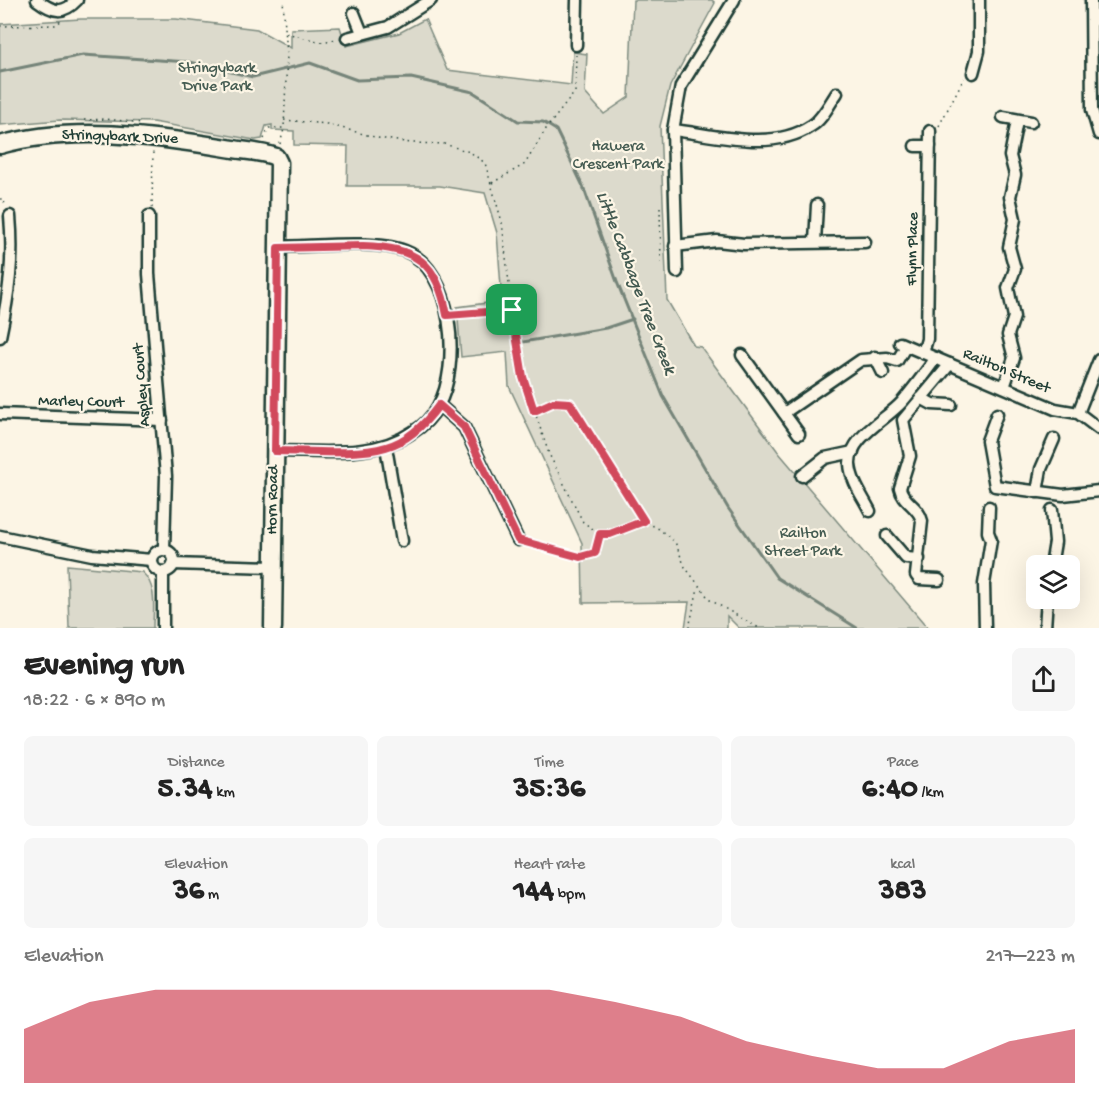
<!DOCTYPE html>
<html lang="en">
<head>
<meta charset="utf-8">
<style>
  :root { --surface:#fff; --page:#f6f6f6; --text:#222; --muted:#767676; --accent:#d1495b }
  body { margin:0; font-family:"Gochi Hand",sans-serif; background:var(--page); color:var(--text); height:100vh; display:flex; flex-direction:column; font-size:22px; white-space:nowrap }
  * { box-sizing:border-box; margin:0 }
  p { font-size:20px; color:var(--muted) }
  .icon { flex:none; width:33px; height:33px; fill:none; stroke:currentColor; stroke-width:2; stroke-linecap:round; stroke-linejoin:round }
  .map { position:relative; height:628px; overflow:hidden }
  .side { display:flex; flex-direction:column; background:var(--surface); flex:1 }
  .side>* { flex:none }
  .buttons { position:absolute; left:1026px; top:555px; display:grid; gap:12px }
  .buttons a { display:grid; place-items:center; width:54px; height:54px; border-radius:9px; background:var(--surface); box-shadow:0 6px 24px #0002; font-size:30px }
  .pin { position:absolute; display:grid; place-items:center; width:51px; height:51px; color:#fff; margin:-26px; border-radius:12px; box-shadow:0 3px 9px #0006 }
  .round { display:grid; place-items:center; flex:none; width:63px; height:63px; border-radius:9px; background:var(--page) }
  .summary { display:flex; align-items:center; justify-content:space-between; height:102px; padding:0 24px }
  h1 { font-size:33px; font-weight:700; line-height:45px }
  .metrics { display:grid; grid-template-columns:repeat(3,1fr); gap:9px; height:102px; padding:6px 24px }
  .metrics div { display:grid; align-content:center; border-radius:9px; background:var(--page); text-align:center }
  .metrics b { font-size:30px; font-weight:700 }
  .metrics small { font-size:16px; font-weight:400 }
  .metrics p { font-size:16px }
  .chart { height:168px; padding:12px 24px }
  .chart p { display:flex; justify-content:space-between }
  .chart svg { width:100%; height:108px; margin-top:6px; fill:var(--accent); opacity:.7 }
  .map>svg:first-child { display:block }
  .green { fill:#dcdacc; stroke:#7e8c80; stroke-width:1.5 }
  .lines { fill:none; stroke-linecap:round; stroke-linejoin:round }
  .stream { stroke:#758479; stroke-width:3 }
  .street-casing { stroke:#1f3d34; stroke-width:15 }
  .secondary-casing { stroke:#1f3d34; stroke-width:21 }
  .path { stroke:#1f3d34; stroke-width:1.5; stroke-dasharray:1.5 4.5; stroke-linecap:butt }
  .street { stroke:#fcf5e5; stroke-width:10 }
  .secondary { stroke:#fcf5e5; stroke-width:16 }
  .route-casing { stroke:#fff; stroke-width:12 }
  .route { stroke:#d1495b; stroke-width:8 }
  .labels { text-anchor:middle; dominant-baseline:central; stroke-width:4.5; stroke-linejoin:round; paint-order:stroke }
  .park-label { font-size:16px; fill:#455c52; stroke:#fcf5e5 }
  .street-label { font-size:16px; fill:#1f3d34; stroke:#fcf5e5 }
  .water-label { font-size:18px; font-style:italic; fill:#435a51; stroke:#fcf5e5 }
</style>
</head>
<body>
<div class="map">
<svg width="1099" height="628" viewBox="0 0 1099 628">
  <rect width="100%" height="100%" fill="#fcf5e5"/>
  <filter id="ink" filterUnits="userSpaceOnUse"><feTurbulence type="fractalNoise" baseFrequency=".0167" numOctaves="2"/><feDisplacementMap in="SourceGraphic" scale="12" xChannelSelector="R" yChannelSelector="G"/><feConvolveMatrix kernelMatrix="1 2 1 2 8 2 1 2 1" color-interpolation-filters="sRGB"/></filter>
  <g filter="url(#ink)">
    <g class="green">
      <polygon points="633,0 712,0 715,3 670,86 660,126 667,300 694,346 701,347 779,453 928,628 739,628 727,616 727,628 685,628 689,602 583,603 582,543 509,386 507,352 461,357 457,307 502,301 497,233 485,193 440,186 347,186 348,146 294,145 294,131 272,130 272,125 266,126 262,139 255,140 153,122 60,120 0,125 0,24 81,19 176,19 257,29 291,48 291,29 340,27 346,46 399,33 425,19 447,70 571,85 573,52 587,54 585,93 604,114 629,97"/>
      <path d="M67 565 142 572C158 587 153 608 153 628H69Z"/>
    </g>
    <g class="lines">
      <g class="stream">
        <polyline points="0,72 83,55 189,62 253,77 310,63 357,80 411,78 473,92 518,121 543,122 556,130 583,186 617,282 663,396 728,508 777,578 857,628"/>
        <polyline points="523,342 606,328 633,319"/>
      </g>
      <defs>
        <g id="street">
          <path d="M37 0C53 12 63 15 77 0"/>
          <polyline points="1091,0 1092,110 1099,134"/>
          <polyline points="354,13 362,33"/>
          <polyline points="347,38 388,27 431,0"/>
          <polyline points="576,45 577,0"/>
          <polyline points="973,73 979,51 979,0"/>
          <polyline points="1003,117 1031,122"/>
          <path d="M673 130C716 135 772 152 811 126 822 120 830 103 837 93"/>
          <polyline points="915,146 930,146"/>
          <polyline points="149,216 149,274 166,476 164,550"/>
          <polyline points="815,242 817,205"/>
          <polyline points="675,246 717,241 744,244 865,242"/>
          <polyline points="677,272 673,130 681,86 734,0"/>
          <path d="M0 337C9 294 14 260 10 216"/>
          <polyline points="900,343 1055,409 1078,413 1099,429"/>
          <polyline points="923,353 927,339 930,131"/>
          <polyline points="742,355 799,434"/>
          <polyline points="875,357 883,373"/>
          <polyline points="1004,387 1014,358 1008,335 1014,317 1008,288 1015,269 1009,247 1015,219 1010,197 1015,175 1010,156 1017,121"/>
          <polyline points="921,398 932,404 951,405"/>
          <polyline points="439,405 464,427 518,540"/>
          <polyline points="784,413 861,360 887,358 897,361 906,346"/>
          <polyline points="1078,413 1099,360"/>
          <polyline points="0,414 162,420"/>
          <polyline points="997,414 987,441 995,486 1063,495 1099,491"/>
          <polyline points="386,447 402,541"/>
          <path d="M275 451C321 451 373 459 413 432 423 426 432 417 438 406 461 367 454 269 405 251 374 239 312 247 278 247"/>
          <polyline points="802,476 825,458 853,452"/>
          <polyline points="1037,492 1041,469 1054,439"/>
          <path d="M870 511C863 497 851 481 850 464 849 437 886 420 902 402 914 388 925 373 936 358"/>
          <polyline points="0,536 92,555 152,560"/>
          <polyline points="887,536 906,558 919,559"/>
          <circle cx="163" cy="561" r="11"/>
          <polyline points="173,564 273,567"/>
          <polyline points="1051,566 1055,542 1052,510"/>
          <polyline points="163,572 163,628"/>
          <path d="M939 580 919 579 916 575 922 521C919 506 903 503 900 488L910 456 903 420 950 364"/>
          <polyline points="985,628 984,584 991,540 988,532 989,507"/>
          <polyline points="1045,628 1047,598"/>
        </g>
        <path id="secondary" d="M0 145C70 125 155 136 227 148 243 151 261 151 276 157L279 163 273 628"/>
      </defs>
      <use href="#street" class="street-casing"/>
      <use href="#secondary" class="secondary-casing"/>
      <g class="path">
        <polyline points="0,26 56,25 62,20"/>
        <polyline points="286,33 321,42 337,39"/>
        <polyline points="84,120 106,119 142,123"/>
        <polyline points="284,120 327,124 378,138 411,143 444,144 470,152 485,163 502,222 512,310 523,377 549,454 583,522 600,534 610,534 644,521 659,529 675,542 685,567 710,600 759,628"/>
        <polyline points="939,126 964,78"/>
        <polyline points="264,139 269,128 284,128 287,55 283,0"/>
        <polyline points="280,144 284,129"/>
        <polyline points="492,183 525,164 546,129 575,92 576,55"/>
        <polyline points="0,199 3,199 6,206"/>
        <polyline points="660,207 661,266"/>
        <polyline points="152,208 153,150"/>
        <polyline points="457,315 512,310"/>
        <polyline points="536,411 554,402 570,403 643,521"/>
        <polyline points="528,543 580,557 595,553 600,535"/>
        <polyline points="689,628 698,588"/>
      </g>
      <use href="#street" class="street"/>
      <use href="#secondary" class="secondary"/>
    </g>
  </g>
  <g class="lines" filter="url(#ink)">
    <defs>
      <path id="route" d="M363 246C417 248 437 262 447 315L512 310 523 377 534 411 554 402 570 403 644 521 610 534H600L595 553 580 557 518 540 464 427 439 405C426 423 408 441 386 447 357 456 305 451 275 451L278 248Z"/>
    </defs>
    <use href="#route" class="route-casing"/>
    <use href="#route" class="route"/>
  </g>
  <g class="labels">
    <g class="park-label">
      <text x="217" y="69">Stringybark<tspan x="217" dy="18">Drive Park</tspan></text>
      <text x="618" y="147">Hawera<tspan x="618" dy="18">Crescent Park</tspan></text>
      <text x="803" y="534">Railton<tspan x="803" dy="18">Street Park</tspan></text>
    </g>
    <g class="street-label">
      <text transform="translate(120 138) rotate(2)">Stringybark Drive</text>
      <text transform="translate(914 249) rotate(-89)">Flynn Place</text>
      <text transform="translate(1006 372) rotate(23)">Railton Street</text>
      <text transform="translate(143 385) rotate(-95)">Aspley Court</text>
      <text transform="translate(81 403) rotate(1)">Marley Court</text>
      <text transform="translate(274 500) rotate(-89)">Horn Road</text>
    </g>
    <g class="water-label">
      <text transform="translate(635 283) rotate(69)">Little Cabbage Tree Creek</text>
    </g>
  </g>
</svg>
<div class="buttons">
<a><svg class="icon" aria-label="layers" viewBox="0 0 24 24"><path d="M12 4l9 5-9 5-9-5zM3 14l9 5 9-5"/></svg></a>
</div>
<div class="pin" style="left:512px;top:310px;background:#1e9e55"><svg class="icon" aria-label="arrive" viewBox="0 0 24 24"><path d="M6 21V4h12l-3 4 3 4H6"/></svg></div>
</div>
<section class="side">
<div class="summary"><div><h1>Evening run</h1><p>18:22 · 6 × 890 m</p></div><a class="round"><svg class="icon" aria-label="share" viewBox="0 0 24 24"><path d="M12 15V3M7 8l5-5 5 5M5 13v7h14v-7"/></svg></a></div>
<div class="metrics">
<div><p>Distance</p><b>5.34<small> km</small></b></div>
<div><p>Time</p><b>35:36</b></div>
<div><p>Pace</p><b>6:40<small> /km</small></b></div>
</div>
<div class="metrics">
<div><p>Elevation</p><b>36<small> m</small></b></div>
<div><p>Heart rate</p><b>144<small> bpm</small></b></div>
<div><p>kcal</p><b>383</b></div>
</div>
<div class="chart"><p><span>Elevation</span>217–223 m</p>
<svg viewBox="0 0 160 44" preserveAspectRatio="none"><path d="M0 44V22L10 11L20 6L30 6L40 6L50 6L60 6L70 6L80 6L90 11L100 17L110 27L120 33L130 38L140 38L150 27L160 22V44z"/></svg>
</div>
</section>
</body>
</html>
